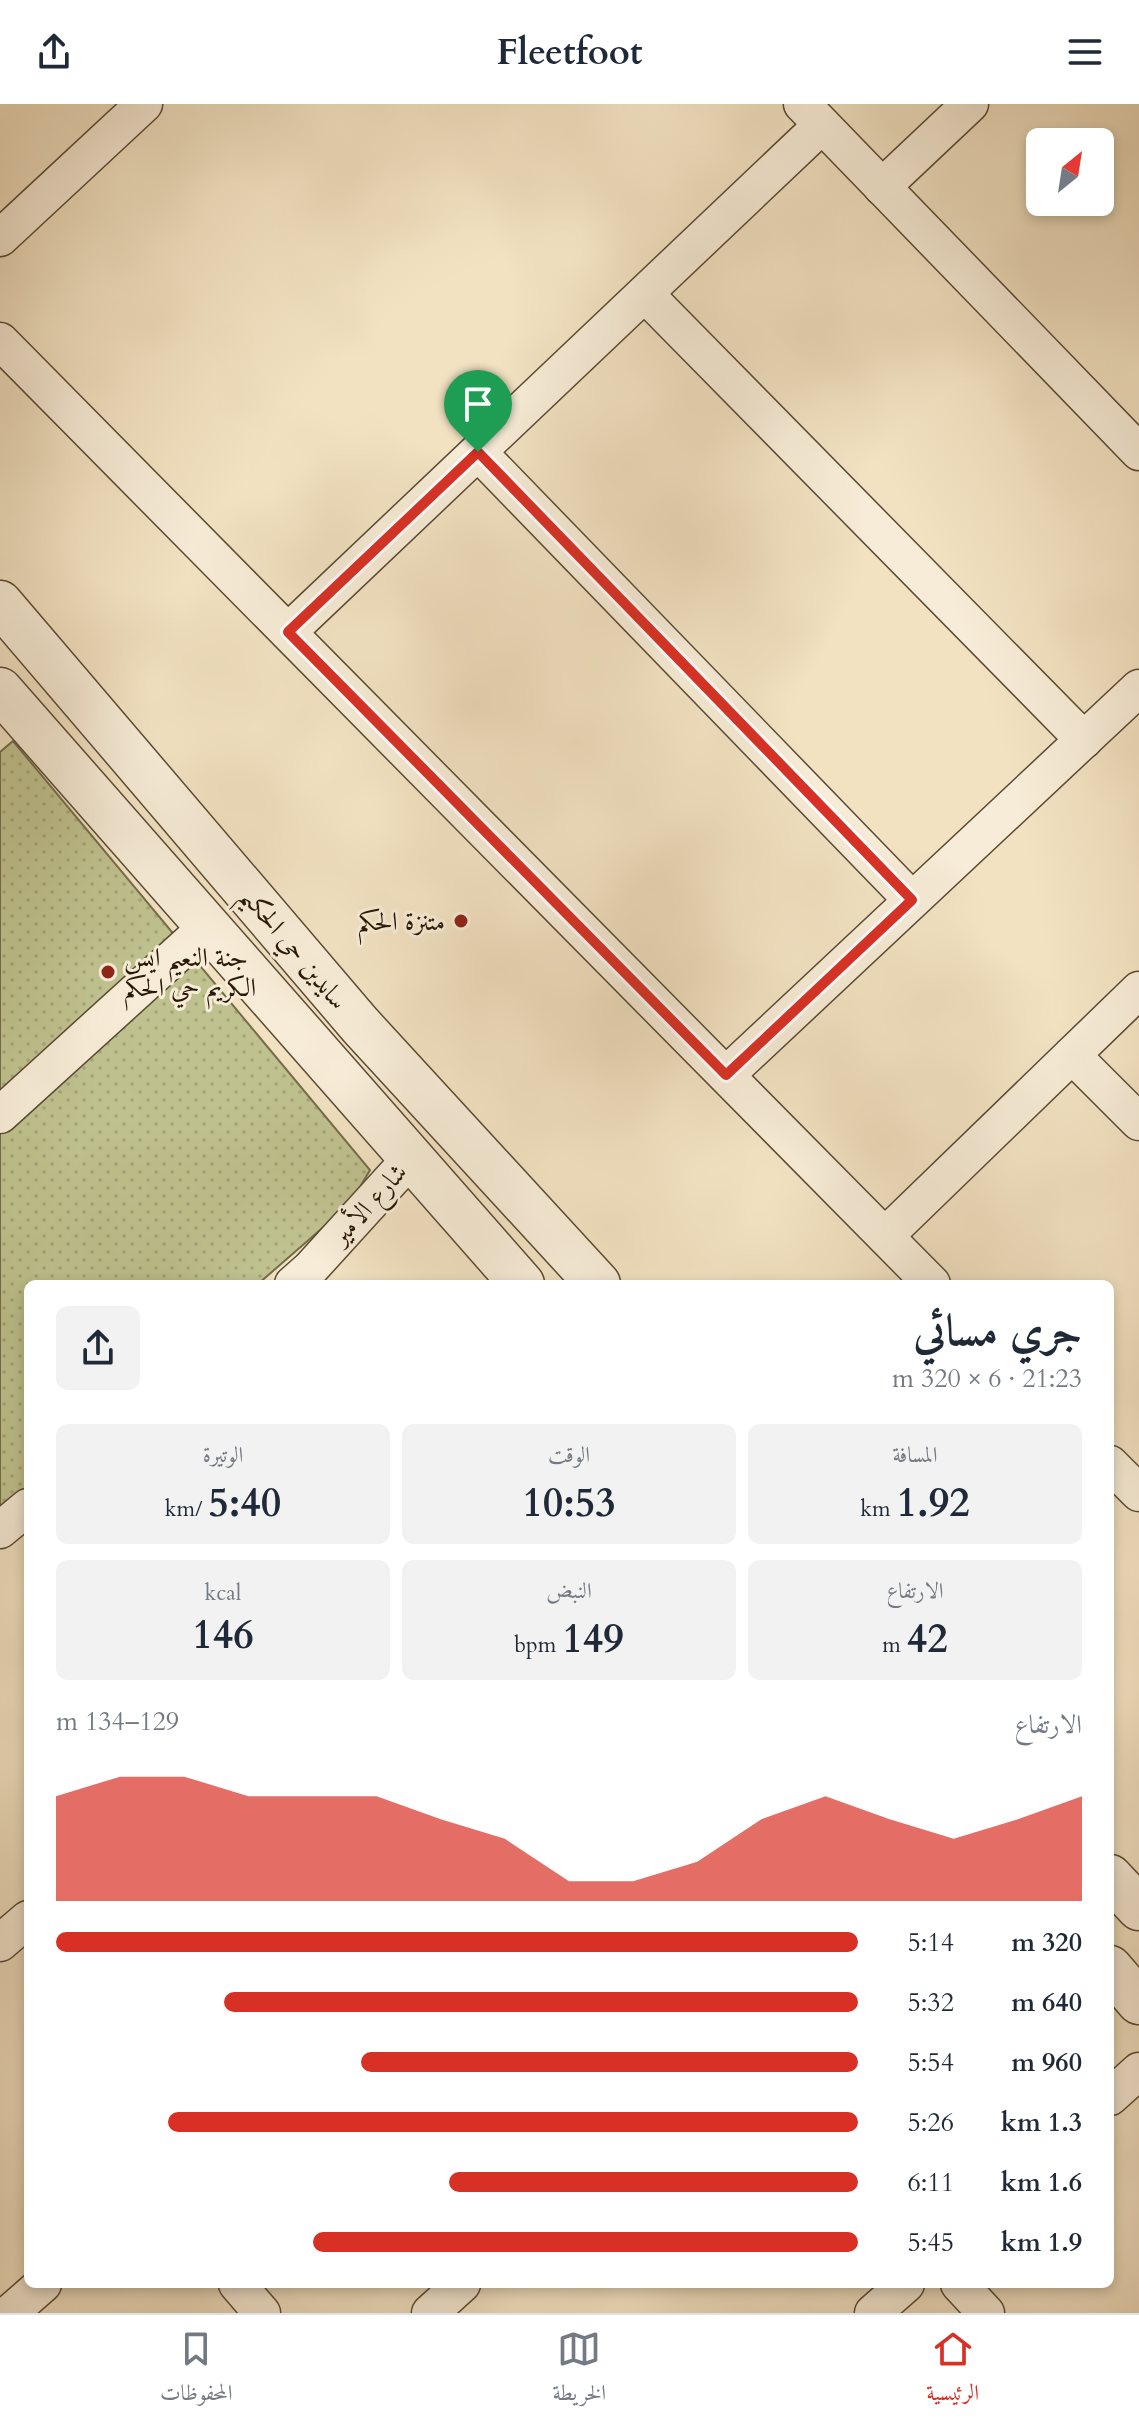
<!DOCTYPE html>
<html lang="ar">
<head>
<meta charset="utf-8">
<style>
  :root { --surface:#fff; --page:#f2f2f3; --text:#1f2937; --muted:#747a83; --line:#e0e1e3; --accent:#d93025 }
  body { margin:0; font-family:Cardo,Amiri,serif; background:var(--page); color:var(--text); direction:rtl; height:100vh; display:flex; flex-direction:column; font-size:30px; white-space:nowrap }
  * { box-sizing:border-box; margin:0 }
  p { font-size:26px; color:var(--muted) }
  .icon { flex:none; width:44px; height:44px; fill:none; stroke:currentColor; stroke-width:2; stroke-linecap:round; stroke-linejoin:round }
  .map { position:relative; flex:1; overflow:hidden; direction:ltr }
  .side { position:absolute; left:24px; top:1176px; width:1090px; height:1008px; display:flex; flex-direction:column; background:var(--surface); border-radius:12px; box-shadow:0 4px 12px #0003; direction:rtl }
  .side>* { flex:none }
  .needle { width:52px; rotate:30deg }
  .fabs { position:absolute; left:1026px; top:24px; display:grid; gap:16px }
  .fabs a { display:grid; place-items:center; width:88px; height:88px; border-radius:12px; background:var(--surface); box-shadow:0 4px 12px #0003; font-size:40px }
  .pin { position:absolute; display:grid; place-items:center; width:68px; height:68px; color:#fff; margin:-82px -34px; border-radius:50% 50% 50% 0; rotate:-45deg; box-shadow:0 0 8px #0007 }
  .pin .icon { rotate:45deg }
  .round { display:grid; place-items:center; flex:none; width:84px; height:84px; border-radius:12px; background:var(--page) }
  .overview { display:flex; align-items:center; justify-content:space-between; height:136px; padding:0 32px }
  h1 { font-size:44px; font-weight:800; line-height:60px }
  .stats { display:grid; grid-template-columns:repeat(3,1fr); gap:12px; height:136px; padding:8px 32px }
  .stats div { display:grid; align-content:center; border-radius:12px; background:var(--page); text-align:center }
  .stats b { font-size:40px; font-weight:800 }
  .stats small { font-size:22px; font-weight:400 }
  .stats p { font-size:22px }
  .chart { height:224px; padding:16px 32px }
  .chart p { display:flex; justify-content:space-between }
  .chart svg { width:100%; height:144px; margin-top:8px; fill:var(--accent); opacity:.7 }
  ul { padding:0 32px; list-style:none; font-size:26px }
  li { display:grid; grid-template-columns:128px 96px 1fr; align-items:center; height:60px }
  li i { height:20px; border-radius:10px; background:var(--accent) }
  header { display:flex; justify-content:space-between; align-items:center; height:104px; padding:0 32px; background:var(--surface); font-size:36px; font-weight:800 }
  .tab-bar { display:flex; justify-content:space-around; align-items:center; height:112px; border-top:2px solid var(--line); background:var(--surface); font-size:22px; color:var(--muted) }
  .tab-bar a { display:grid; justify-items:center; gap:4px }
  .tab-bar .on { color:var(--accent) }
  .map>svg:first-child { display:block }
  .park { fill:url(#park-dots); stroke:#746d4a; stroke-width:2 }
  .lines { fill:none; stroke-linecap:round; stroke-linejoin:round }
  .minor-casing { stroke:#5a4a34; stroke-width:39 }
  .tertiary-casing { stroke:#5a4a34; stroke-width:47 }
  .minor { stroke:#f7ecd7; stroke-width:36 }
  .tertiary { stroke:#f7ecd7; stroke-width:44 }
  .route-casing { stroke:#fff; stroke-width:16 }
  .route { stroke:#d93025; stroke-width:10 }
  .poi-dot { fill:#8f2418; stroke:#f7ecd7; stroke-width:3 }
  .labels { text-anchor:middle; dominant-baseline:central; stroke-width:6; stroke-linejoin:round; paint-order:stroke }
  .poi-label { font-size:26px; fill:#281805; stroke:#f7ecd7; text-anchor:end }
  .street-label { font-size:26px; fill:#281805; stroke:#f7ecd7 }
</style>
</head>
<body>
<header><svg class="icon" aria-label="menu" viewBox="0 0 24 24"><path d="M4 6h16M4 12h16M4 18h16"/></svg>Fleetfoot<svg class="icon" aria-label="share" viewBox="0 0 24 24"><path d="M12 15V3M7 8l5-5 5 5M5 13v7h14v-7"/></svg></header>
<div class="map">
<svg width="1139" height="2209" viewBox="0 0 1139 2209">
  <defs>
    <pattern id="park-dots" width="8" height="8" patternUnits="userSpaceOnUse" patternTransform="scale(2)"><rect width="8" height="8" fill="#bfc28f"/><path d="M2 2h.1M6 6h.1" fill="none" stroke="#a4a67a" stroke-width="1.8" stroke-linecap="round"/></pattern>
  </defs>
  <rect width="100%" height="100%" fill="#f2e2c2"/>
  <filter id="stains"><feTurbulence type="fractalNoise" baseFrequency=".0025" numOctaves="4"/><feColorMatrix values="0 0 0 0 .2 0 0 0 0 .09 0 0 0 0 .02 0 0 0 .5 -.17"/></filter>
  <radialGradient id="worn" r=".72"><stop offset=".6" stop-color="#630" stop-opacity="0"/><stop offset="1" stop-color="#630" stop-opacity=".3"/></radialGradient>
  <polygon class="park" points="13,637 370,1066 350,1100 258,1180 28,1180 28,1382 0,1407 0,648"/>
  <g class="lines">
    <defs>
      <g id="minor">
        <polyline points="802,0 1139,348"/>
        <polyline points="882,83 970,0"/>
        <polyline points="0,134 144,0"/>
        <polyline points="645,190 1084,636"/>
        <polyline points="0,237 932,1180"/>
        <polyline points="478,348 912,796"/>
        <polyline points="288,528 822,21"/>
        <polyline points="1072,951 1139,1018"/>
        <polyline points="726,971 1139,584"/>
        <polyline points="0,1011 207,823"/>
        <polyline points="885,1132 1139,886"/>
        <polyline points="293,1180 310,1165 411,1054"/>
        <polyline points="1110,1360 1139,1389"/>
        <polyline points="0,1426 28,1403"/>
        <polyline points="0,1839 28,1815"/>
        <polyline points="1110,1993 1139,1967"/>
        <polyline points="237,2180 262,2209"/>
        <polyline points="959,2180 986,2209"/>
        <polyline points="10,2209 43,2180"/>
        <polyline points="430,2209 462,2180"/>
        <polyline points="873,2209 906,2180"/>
      </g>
      <g id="tertiary">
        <polyline points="0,499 360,921 598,1180"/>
        <polyline points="0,586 522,1180"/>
        <polyline points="1110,1773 1139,1804"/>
        <polyline points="1110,1864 1139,1898"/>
      </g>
    </defs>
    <use href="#minor" class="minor-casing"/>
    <use href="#tertiary" class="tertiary-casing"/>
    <use href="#minor" class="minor"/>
    <use href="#tertiary" class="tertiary"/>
  </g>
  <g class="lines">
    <defs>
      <polygon id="route" points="478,348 912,796 726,971 288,528"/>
    </defs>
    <use href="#route" class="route-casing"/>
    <use href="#route" class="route"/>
  </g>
  <g class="poi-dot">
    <circle cx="461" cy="817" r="8"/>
    <circle cx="108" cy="868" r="8"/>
  </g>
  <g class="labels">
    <g class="poi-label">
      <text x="445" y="817">متنزة الحكم</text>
      <text x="124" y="853" text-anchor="start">جنة النعيم ايس<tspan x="124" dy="30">الكريم حي الحكم</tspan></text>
    </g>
    <g class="street-label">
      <text transform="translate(294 844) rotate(50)">سايدين حي الحكيم</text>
      <text transform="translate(369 1100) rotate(-48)">شارع الأمير</text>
    </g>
  </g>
  <rect width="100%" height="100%" filter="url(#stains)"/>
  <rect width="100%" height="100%" fill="url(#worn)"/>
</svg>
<div class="fabs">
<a><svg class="needle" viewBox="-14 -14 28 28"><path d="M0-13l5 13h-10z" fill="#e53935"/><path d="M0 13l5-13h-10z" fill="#747a83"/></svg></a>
</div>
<div class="pin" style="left:478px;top:348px;background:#1e9e55"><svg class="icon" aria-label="arrive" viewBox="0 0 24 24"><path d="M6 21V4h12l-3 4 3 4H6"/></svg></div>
<section class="side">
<div class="overview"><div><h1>جري مسائي</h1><p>21:23 · 6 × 320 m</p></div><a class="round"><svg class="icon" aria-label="share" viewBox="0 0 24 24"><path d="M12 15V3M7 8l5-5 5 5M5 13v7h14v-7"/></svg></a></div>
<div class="stats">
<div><p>المسافة</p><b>1.92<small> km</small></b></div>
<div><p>الوقت</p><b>10:53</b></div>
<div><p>الوتيرة</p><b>5:40<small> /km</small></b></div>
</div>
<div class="stats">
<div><p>الارتفاع</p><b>42<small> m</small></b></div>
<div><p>النبض</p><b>149<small> bpm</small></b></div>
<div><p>kcal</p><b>146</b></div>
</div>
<div class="chart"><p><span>الارتفاع</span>129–134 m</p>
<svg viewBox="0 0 160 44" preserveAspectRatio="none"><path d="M0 44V12L10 6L20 6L30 12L40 12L50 12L60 19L70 25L80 38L90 38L100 32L110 19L120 12L130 19L140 25L150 19L160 12V44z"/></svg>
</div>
<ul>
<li><b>320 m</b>5:14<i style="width:100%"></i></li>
<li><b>640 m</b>5:32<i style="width:79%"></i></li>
<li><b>960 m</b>5:54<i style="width:62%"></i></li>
<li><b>1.3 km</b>5:26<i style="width:86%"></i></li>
<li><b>1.6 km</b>6:11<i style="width:51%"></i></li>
<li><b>1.9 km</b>5:45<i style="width:68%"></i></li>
</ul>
</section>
</div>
<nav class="tab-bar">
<a class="on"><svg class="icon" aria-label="home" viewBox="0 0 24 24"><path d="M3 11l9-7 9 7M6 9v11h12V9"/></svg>الرئيسية</a>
<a><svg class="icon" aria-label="map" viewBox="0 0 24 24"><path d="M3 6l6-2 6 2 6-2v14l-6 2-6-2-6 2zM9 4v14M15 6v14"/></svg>الخريطة</a>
<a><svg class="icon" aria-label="saved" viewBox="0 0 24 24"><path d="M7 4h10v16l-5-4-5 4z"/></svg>المحفوظات</a>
</nav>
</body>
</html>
